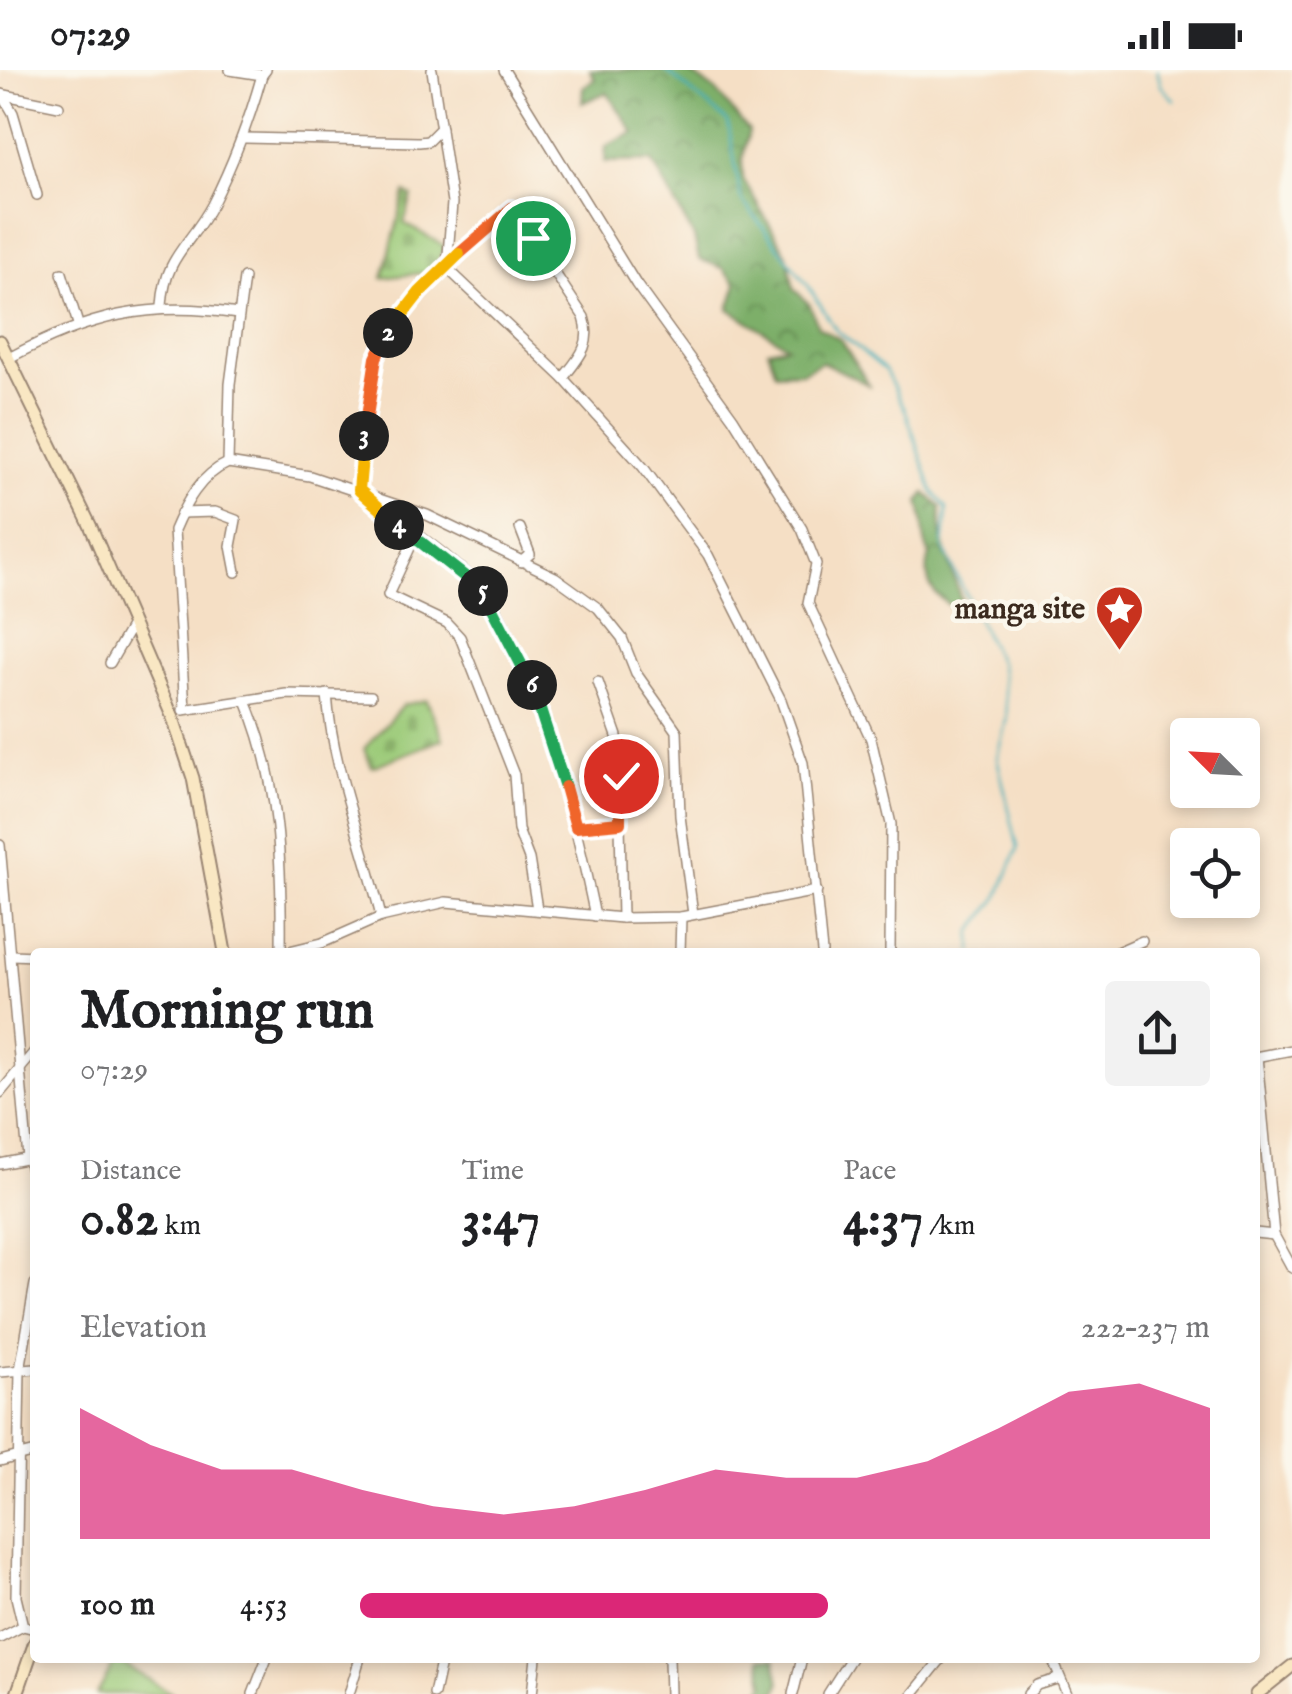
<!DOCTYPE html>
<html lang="en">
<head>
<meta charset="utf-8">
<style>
  :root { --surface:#fff; --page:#f2f2f2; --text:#202124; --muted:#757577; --accent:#db2777 }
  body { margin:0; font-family:"IM FELL English",serif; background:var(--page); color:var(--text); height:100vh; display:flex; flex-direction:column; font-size:38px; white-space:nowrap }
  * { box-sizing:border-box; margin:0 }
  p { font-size:32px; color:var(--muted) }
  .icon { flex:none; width:55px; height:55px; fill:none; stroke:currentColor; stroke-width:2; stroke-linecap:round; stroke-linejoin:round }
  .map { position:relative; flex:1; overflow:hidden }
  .panel { position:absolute; left:30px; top:878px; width:1230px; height:715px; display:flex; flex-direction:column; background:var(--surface); border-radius:10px; box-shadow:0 5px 15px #0003 }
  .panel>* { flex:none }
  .needle { width:65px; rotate:294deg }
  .controls { position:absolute; left:1170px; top:648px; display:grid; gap:20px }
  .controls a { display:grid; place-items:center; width:90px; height:90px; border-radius:10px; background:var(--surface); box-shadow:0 5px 15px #0003; font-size:50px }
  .pin { position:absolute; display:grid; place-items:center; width:85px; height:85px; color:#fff; margin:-42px; border:5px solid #fff; border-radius:50%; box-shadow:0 2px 10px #0007 }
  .km { position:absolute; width:50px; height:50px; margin:-25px; border-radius:50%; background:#222; color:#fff; font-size:28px; line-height:50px; text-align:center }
  .round { display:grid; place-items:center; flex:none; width:105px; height:105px; border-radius:10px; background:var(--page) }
  .overview { display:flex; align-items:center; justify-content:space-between; height:170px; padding:0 50px }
  h1 { font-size:55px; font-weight:800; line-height:75px }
  .figures { display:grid; grid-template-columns:repeat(3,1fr); gap:15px; height:170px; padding:10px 50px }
  .figures div { display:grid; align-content:center }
  .figures b { font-size:50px; font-weight:800 }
  .figures small { font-size:28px; font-weight:400 }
  .figures p { font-size:28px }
  .chart { height:280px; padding:20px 50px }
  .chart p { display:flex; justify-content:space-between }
  .chart svg { width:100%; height:180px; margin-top:10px; fill:var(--accent); opacity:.7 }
  ul { padding:0 50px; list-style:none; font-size:32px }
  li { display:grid; grid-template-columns:160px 120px 1fr; align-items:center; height:75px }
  li i { height:25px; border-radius:12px; background:var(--accent) }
  .status { display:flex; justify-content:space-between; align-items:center; height:70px; padding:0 50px; background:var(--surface); direction:ltr }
  .status svg { height:28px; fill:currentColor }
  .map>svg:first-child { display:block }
  .green { fill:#9ccb79; stroke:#6c7a4c; stroke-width:2.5 }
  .forest { fill:url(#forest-crowns); stroke:#5c6c44; stroke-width:2.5 }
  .cemetery { fill:url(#cemetery-stones); stroke:#6c7a4c; stroke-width:2.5 }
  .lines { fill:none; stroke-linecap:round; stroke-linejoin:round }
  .stream { stroke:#3fafb9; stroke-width:2.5 }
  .street-casing { stroke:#988472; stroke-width:12 }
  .secondary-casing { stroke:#988472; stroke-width:15 }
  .street { stroke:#fff; stroke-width:9 }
  .secondary { stroke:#f9e7c3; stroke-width:11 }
  .split-1-casing { stroke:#fff; stroke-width:20 }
  .split-2-casing { stroke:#fff; stroke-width:20 }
  .split-3-casing { stroke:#fff; stroke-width:20 }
  .split-4-casing { stroke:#fff; stroke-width:20 }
  .split-5-casing { stroke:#fff; stroke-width:20 }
  .split-6-casing { stroke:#fff; stroke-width:20 }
  .split-7-casing { stroke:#fff; stroke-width:20 }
  .split-8-casing { stroke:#fff; stroke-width:20 }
  .split-9-casing { stroke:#fff; stroke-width:20 }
  .split-1 { stroke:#f0652b; stroke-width:12 }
  .split-2 { stroke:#f5b400; stroke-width:12 }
  .split-3 { stroke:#f0652b; stroke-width:12 }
  .split-4 { stroke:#f5b400; stroke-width:12 }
  .split-5 { stroke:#22a559; stroke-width:12 }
  .split-6 { stroke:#22a559; stroke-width:12 }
  .split-7 { stroke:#22a559; stroke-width:12 }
  .split-8 { stroke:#f0652b; stroke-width:12 }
  .split-9 { stroke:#f5b400; stroke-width:12 }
  .labels { text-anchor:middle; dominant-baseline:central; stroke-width:9; stroke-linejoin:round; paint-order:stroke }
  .poi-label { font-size:30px; font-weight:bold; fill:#3b2a1e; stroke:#fbf7ec; text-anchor:end }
</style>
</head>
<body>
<div class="status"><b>07:29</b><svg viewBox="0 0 49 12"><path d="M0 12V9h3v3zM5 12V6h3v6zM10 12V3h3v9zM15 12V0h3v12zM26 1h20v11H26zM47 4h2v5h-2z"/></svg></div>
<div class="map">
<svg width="1292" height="1624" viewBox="0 0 1292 1624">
  <defs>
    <pattern id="forest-crowns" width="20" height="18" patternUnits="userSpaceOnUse" patternTransform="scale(2.5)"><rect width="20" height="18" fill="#7daf69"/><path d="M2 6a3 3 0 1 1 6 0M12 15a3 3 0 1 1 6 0" fill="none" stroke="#688f56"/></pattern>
    <pattern id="cemetery-stones" width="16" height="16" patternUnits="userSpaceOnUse" patternTransform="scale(2.5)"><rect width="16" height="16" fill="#9ccb79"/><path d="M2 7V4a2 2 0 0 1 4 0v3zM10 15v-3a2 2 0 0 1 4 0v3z" fill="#87ae68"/></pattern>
  </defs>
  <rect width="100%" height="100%" fill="#fbf7ec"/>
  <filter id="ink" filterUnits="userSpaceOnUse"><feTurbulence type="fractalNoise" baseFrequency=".01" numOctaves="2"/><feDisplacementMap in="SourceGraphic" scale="20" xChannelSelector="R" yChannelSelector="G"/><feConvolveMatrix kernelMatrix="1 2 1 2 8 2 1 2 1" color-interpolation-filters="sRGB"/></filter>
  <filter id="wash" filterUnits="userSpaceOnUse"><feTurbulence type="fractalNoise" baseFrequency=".0048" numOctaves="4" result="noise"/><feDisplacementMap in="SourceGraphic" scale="40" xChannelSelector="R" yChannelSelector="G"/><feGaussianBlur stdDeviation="2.25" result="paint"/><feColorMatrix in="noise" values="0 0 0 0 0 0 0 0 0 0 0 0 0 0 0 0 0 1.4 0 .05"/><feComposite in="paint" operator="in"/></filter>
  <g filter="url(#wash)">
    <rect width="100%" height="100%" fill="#f5dfc5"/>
    <polygon class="green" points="116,1590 173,1624 97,1624"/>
    <g class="forest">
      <polygon points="590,0 686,0 716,21 749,61 742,92 743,109 787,185 794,219 810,235 818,257 841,270 869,315 822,292 803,302 776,303 768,280 787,276 729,239 737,214 723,198 699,189 694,167 652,91 605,92 606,76 634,63 607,22 582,33 583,17 595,9"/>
      <path d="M925 423 941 437C937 479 958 506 964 545 939 529 920 518 930 485 920 468 926 451 919 432Z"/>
      <polygon points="760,1588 775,1588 780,1613 776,1624 758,1624 764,1614"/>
    </g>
    <g class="cemetery">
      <polygon points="405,123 412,126 404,153 446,177 430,202 383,208"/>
      <polygon points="427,630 443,669 372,697 364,679 403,635"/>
    </g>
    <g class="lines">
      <g class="stream">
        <polyline points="665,0 728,52 741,129 809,217 836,260 885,300 906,342 933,422 947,438 943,477 1000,595 1007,647 997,688 1018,778 999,826 972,862 972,882"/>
        <polyline points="1157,0 1161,16 1175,31"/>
      </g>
    </g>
  </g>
  <g filter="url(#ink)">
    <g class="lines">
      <defs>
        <g id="street">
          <polyline points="230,0 262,5 266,0"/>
          <path d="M432 0 452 133 447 198C371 264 362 323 359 420 399 454 450 483 484 522 498 538 507 562 517 582 555 667 576 755 595 846"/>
          <polyline points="504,0 636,214 733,348 802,459 816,494 808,533 871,669 891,754 890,882"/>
          <polyline points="0,24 59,36"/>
          <polyline points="2,24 13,43 37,125"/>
          <polyline points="245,68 419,72 428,71 441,58"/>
          <polyline points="62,203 78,254"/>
          <path d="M162 236C165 185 190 176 212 135 234 92 249 51 262 5"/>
          <path d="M9 288C87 246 149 230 238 244"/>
          <path d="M563 308C579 288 593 274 584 247L512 138 447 198 563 308 643 397 708 485 781 630 803 693 822 882"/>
          <polyline points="228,393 230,314 244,208"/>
          <polyline points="181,443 215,442 236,450 231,476 236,502"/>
          <polyline points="520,458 530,484 521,492"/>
          <polyline points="415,467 388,525 447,553 460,567 514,705 518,760 529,789 537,839"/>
          <polyline points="110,593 132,555"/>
          <path d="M327 624C332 699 364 773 381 847"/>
          <path d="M246 631C280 712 282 796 281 882"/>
          <path d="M185 639 174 460C185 434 200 405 228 393L310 406 427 445 555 507 598 538 622 568 636 603 677 661 680 746 693 844"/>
          <polyline points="183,640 286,624 371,626"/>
          <polyline points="620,753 622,848"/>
          <polyline points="577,757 620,753 617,666 598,612"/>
          <polyline points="0,775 28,1088 35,1117"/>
          <polyline points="285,882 322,873 381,847 446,832 622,848 681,847 817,821"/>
          <polyline points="680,882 681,847"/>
          <polyline points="1117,882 1142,871"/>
          <polyline points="12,885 35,886"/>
          <polyline points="1255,987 1292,980"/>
          <polyline points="1257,987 1274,1165 1292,1198"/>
          <polyline points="0,1023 35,981"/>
          <polyline points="0,1094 35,1087"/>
          <polyline points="1255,1163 1274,1165"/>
          <polyline points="0,1302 35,1299"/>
          <polyline points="0,1391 35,1382"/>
          <polyline points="23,1556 16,1527 20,1300 35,1214"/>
          <polyline points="0,1568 23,1556 35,1559"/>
          <polyline points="669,1588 670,1624"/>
          <polyline points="1052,1588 1067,1624"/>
          <polyline points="253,1624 267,1588"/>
          <polyline points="349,1624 360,1588"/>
          <polyline points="434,1624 442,1588"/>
          <polyline points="532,1624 536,1588"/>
          <polyline points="793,1624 802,1588"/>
          <polyline points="828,1624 851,1588"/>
          <polyline points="913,1624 942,1588"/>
          <polyline points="1028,1624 1037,1615 1060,1608"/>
        </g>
        <g id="secondary">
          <polyline points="0,271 90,455 173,648 193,708 225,882"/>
          <polyline points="17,1624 35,1572"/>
          <polyline points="1257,1624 1292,1596"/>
        </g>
      </defs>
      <use href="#street" class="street-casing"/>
      <use href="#secondary" class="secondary-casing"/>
      <use href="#street" class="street"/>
      <use href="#secondary" class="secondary"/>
    </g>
  </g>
  <g class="lines" filter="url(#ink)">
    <defs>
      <polyline id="split-1" points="459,184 512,138 533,168"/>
      <polyline id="split-2" points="388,263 420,222 459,184"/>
      <polyline id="split-3" points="364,366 376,288 388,263"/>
      <polyline id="split-4" points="364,366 359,420 399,455"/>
      <polyline id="split-5" points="399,455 483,521"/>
      <polyline id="split-6" points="483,521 532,615"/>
      <polyline id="split-7" points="532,615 565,717"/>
      <polyline id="split-8" points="565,717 576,757 620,753 620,732"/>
      <polyline id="split-9" points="620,732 621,706"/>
    </defs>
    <use href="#split-1" class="split-1-casing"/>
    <use href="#split-2" class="split-2-casing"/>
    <use href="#split-3" class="split-3-casing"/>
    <use href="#split-4" class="split-4-casing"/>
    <use href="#split-5" class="split-5-casing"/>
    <use href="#split-6" class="split-6-casing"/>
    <use href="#split-7" class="split-7-casing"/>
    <use href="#split-8" class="split-8-casing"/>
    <use href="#split-9" class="split-9-casing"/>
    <use href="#split-1" class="split-1"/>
    <use href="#split-2" class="split-2"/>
    <use href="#split-3" class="split-3"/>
    <use href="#split-4" class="split-4"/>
    <use href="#split-5" class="split-5"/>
    <use href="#split-6" class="split-6"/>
    <use href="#split-7" class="split-7"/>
    <use href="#split-8" class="split-8"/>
    <use href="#split-9" class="split-9"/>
  </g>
  <defs>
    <symbol id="sight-pin" viewBox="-11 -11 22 30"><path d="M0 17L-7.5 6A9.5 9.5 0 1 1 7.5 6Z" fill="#c8321e" stroke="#fbf7ec"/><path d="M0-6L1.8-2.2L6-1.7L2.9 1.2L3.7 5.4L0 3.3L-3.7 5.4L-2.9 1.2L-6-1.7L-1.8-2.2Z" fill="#fff"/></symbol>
  </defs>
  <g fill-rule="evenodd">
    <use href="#sight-pin" x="1092" y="512" width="55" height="75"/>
  </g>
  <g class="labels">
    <g class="poi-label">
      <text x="1085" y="540">manga site</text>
    </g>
  </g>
</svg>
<div class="controls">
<a><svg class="needle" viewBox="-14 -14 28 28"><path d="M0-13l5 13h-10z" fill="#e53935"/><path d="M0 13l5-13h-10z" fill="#757577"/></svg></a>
<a><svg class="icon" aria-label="locate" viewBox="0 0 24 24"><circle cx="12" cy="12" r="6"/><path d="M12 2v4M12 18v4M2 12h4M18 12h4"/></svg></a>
</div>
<div class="pin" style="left:533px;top:168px;background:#1e9e55"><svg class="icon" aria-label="arrive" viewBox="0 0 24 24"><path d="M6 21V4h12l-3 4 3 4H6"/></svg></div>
<div class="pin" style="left:621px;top:706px;background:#d93025"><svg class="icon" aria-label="check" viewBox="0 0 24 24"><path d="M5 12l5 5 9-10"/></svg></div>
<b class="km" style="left:388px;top:263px">2</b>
<b class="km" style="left:364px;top:366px">3</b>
<b class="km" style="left:399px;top:455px">4</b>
<b class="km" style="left:483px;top:521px">5</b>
<b class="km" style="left:532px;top:615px">6</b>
<section class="panel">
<div class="overview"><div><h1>Morning run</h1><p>07:29</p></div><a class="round"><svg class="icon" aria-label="share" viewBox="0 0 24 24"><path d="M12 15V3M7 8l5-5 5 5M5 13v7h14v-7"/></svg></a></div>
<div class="figures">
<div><p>Distance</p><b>0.82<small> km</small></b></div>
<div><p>Time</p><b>3:47</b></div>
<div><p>Pace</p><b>4:37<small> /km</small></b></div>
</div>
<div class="chart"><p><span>Elevation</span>222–237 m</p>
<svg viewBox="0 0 160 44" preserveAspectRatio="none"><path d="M0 44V12L10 21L20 27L30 27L40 32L50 36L60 38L70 36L80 32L90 27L100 29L110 29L120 25L130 17L140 8L150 6L160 12V44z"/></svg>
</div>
<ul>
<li><b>100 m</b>4:53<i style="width:55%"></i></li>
</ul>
</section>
</div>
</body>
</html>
